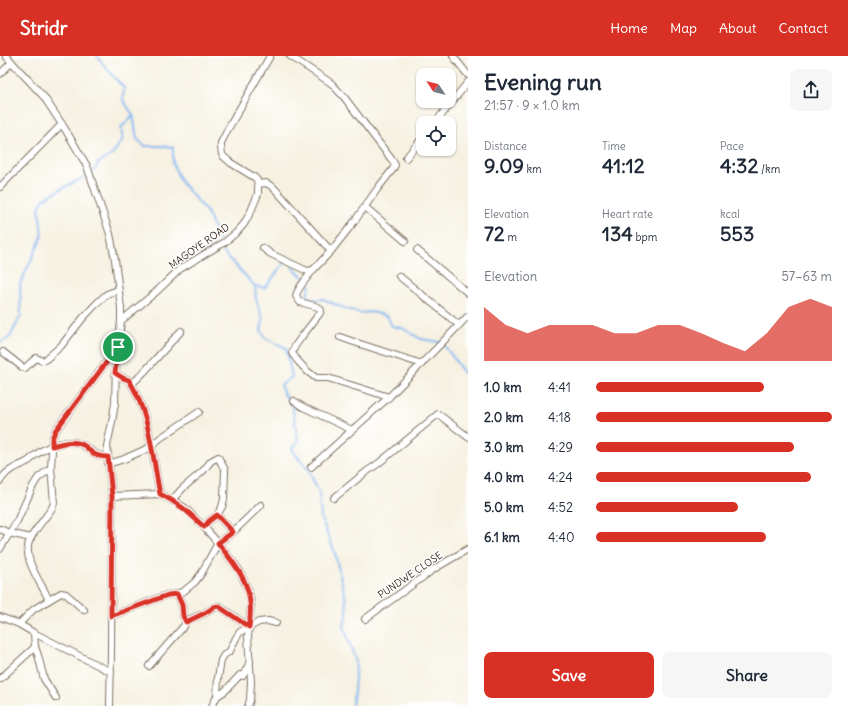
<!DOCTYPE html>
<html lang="en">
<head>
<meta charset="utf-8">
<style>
  :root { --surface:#fff; --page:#f6f6f7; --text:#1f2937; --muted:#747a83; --accent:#d93025 }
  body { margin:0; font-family:Delius,sans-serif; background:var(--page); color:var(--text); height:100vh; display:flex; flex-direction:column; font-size:15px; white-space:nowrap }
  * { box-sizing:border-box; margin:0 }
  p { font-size:13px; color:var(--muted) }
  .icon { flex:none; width:22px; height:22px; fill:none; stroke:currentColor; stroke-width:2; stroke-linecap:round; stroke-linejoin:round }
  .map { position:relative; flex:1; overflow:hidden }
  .drawer { display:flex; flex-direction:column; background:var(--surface); width:380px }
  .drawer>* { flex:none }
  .needle { width:26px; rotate:306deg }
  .buttons { position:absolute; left:416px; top:12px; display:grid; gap:8px }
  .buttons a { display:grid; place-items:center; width:40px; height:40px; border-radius:8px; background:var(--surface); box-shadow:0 1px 3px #0004; font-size:20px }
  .pin { position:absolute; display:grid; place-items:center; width:34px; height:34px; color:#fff; margin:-17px; border:2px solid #fff; border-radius:50%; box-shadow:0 1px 4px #0007 }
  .round { display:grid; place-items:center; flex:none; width:42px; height:42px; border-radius:8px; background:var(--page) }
  .headline { display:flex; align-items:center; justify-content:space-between; height:68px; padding:0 16px }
  h1 { font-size:22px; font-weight:700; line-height:30px }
  .metrics { display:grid; grid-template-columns:repeat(3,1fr); gap:6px; height:68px; padding:4px 16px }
  .metrics div { display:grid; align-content:center }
  .metrics b { font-size:20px; font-weight:700 }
  .metrics small { font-size:11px; font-weight:400 }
  .metrics p { font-size:11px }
  .chart { height:112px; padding:8px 16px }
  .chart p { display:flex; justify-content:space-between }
  .chart svg { width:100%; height:72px; margin-top:4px; fill:var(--accent); opacity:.7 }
  .action { display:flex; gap:8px; margin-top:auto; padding:8px 16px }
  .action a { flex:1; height:46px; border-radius:8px; background:var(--accent); color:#fff; font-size:16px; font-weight:700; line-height:46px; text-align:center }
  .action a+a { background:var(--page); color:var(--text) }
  ul { padding:0 16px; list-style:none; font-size:13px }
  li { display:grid; grid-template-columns:64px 48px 1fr; align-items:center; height:30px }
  li i { height:10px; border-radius:5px; background:var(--accent) }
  header { display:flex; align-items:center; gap:24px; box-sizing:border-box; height:56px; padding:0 20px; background:var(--accent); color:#fff }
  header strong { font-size:19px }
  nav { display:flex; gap:22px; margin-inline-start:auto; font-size:14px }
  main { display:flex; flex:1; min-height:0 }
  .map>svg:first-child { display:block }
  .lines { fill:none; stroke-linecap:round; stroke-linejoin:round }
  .stream { stroke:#86b7f2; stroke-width:2 }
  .minor-casing { stroke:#7c7062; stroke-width:8 }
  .minor { stroke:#fff; stroke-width:6 }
  .route-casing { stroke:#fff; stroke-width:8 }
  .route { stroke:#d93025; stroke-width:5 }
  .labels { text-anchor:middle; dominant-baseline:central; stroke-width:3; stroke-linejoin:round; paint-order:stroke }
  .street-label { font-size:10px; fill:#3b2a1e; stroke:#fff }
</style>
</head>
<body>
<header>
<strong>Stridr</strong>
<nav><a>Home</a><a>Map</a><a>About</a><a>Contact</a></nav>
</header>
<main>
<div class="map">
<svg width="468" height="650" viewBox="0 0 468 650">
  <rect width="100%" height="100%" fill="#fff"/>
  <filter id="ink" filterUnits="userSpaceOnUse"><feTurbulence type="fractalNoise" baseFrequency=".025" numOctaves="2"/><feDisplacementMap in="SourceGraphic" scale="8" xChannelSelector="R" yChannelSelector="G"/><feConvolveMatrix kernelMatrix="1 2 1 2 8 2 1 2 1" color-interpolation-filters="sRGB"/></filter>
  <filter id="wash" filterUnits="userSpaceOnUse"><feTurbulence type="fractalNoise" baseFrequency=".012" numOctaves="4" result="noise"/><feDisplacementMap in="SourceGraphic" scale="16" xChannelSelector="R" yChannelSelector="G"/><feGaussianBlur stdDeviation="0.9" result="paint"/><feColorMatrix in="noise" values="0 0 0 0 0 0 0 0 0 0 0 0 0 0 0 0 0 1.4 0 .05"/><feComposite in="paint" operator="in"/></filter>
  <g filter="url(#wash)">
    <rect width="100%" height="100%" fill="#f6f1e1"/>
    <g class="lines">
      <g class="stream">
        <polyline points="97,0 108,14 124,32 123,44 133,59 137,83 145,90 158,90 173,91 173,108 181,126 207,156 220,185"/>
        <polyline points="223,196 255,230 256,243 263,264 261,274 265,282 286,292 292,321 281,329 283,337 292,348 298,385 292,393 295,398 307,412 319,435 321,462 334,494 346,544 347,558 344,571 356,606 354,635 352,650"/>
        <polyline points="292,211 304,222"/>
        <polyline points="308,226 310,230 307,239 307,241 315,244 323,243 344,252 361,257 370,256 381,258 388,261 391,269 395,271 402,272 421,283 440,286"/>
        <polyline points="255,230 264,232 269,227 283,208 286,208"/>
        <polyline points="0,287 10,281 21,259 20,228 42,181 39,151 44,143 59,134 77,125 95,114 98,107 112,99 123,83 121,72 133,59"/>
        <polyline points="444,289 455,304 463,316 468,318"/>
      </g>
    </g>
  </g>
  <g filter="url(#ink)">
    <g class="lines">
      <defs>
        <g id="minor">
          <polyline points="6,0 44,41 65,73 87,110 110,178 115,204 121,252 121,265 116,307 115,347 112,366 107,390 112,440 111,595 110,650"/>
          <polyline points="453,0 468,19"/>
          <polyline points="0,18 12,6"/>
          <polyline points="435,67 468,26"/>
          <polyline points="406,102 423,81"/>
          <polyline points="258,128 266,127 273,131 331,195"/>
          <polyline points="0,131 62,68"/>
          <polyline points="365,151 405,185"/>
          <polyline points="263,192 271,198 305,214 308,215 313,214 331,195 354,166 378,132 393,113 395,109 392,104 344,41 331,27 290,0"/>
          <polyline points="417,194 468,237"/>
          <path d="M313 214C308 221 297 232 296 240L300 246 318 251 321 254 320 257 300 283 295 290 292 297 297 304 307 315 316 322H328L389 341"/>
          <polyline points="399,220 459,269"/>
          <polyline points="121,265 156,236 180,213 225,186 237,176 244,168 251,155 258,138 258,130 257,124 254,121 231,107 223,100 222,98 221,91 221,87 228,73 270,0"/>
          <polyline points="340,281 351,285 422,308"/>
          <polyline points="3,296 22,311 25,312 36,302 43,305 45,304 61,290 83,262 98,246 107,238 118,234"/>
          <path d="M115 317 123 322 129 324C150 358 152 399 160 438"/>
          <polyline points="132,328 144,316 181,275"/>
          <polyline points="294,345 303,351 352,374"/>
          <polyline points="108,408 124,403 151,391 159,383 199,356"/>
          <polyline points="311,411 389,341 468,260"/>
          <path d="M0 425C3 421 6 416 11 414 17 410 24 408 30 404 32 402 34 399 37 398 46 391 66 383 78 387 91 391 90 400 108 401"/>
          <polyline points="112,440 160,438 172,444 185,452 204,471 218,487 239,514 248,534 251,547 248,581 251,626 250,644 248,650"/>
          <polyline points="334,442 366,416 379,407 438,358 468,381"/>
          <polyline points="172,444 183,432 203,415 211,405 218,401 225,414 224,443 222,451 217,459 209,465 204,471"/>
          <polyline points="217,459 233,476"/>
          <polyline points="0,473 9,477 31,482"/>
          <polyline points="0,493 17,465 33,430 38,422 51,412"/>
          <path d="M49 544C41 526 21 502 30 483 35 474 46 461 52 452L54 447 51 412 52 395V383L55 375 117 292"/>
          <polyline points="111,560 167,539 177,538 184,535 195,526 201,518 218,487 233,476 261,449"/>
          <polyline points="0,561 19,568 34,577 111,616"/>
          <polyline points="365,563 434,513 468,493"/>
          <polyline points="186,565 205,557 215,551 219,550 249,571"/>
          <polyline points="19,568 34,553 61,537 66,538 84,554"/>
          <polyline points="34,577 35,591 38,599 44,623 56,642"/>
          <polyline points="149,610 184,570 186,565 183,560 182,549 177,538"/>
          <polyline points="0,623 35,591"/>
          <polyline points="217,640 225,635 240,619 243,620 250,606"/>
          <polyline points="212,650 217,640 218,622 221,604 224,599 230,595 236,582 240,576 259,566 268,565 276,567"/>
        </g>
      </defs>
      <use href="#minor" class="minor-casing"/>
      <use href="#minor" class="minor"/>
    </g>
  </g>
  <g class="lines" filter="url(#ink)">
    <defs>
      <path id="route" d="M118 291 115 317 123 322 129 324C150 358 152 399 160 438 179 447 189 457 204 471L209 465 217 459 233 476 218 487C232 505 248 523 250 546 251 554 250 563 249 571L218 550 214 551 205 557 186 566 183 560 182 549 177 538 168 539 111 560 112 440 108 401C101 401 95 400 90 395 88 393 86 390 83 389 74 384 62 387 52 390V383L55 375Z"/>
    </defs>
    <use href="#route" class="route-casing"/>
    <use href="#route" class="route"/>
  </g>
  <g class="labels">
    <g class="street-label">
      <text transform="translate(199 190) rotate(-35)">MAGOYE ROAD</text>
      <text transform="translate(410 519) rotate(-34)">PUNDWE CLOSE</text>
    </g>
  </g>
</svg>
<div class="buttons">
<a><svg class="needle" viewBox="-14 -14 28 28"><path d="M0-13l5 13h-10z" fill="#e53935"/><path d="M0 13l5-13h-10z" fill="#747a83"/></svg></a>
<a><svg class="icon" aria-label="locate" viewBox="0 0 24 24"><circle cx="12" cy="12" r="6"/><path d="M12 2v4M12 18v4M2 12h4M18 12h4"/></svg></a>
</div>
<div class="pin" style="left:118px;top:291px;background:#1e9e55"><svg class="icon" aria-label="arrive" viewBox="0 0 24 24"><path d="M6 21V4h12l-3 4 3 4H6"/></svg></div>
</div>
<section class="drawer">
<div class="headline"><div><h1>Evening run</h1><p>21:57 · 9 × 1.0 km</p></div><a class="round"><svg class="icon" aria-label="share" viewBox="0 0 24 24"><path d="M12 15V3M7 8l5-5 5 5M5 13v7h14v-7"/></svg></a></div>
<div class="metrics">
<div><p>Distance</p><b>9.09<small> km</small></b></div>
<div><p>Time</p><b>41:12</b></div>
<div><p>Pace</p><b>4:32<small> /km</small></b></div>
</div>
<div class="metrics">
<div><p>Elevation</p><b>72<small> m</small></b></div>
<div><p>Heart rate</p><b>134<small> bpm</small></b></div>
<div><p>kcal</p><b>553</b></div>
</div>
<div class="chart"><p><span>Elevation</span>57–63 m</p>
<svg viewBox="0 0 160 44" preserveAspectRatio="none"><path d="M0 44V11L10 22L20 27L30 22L40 22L50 22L60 27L70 27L80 22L90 22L100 27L110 33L120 38L130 27L140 11L150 6L160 11V44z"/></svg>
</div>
<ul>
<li><b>1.0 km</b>4:41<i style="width:71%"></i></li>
<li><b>2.0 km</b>4:18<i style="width:100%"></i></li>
<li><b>3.0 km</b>4:29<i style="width:84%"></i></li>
<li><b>4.0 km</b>4:24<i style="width:91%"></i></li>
<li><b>5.0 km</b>4:52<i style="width:60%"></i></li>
<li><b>6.1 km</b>4:40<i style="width:72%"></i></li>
</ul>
<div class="action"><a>Save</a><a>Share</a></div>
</section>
</main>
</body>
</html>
